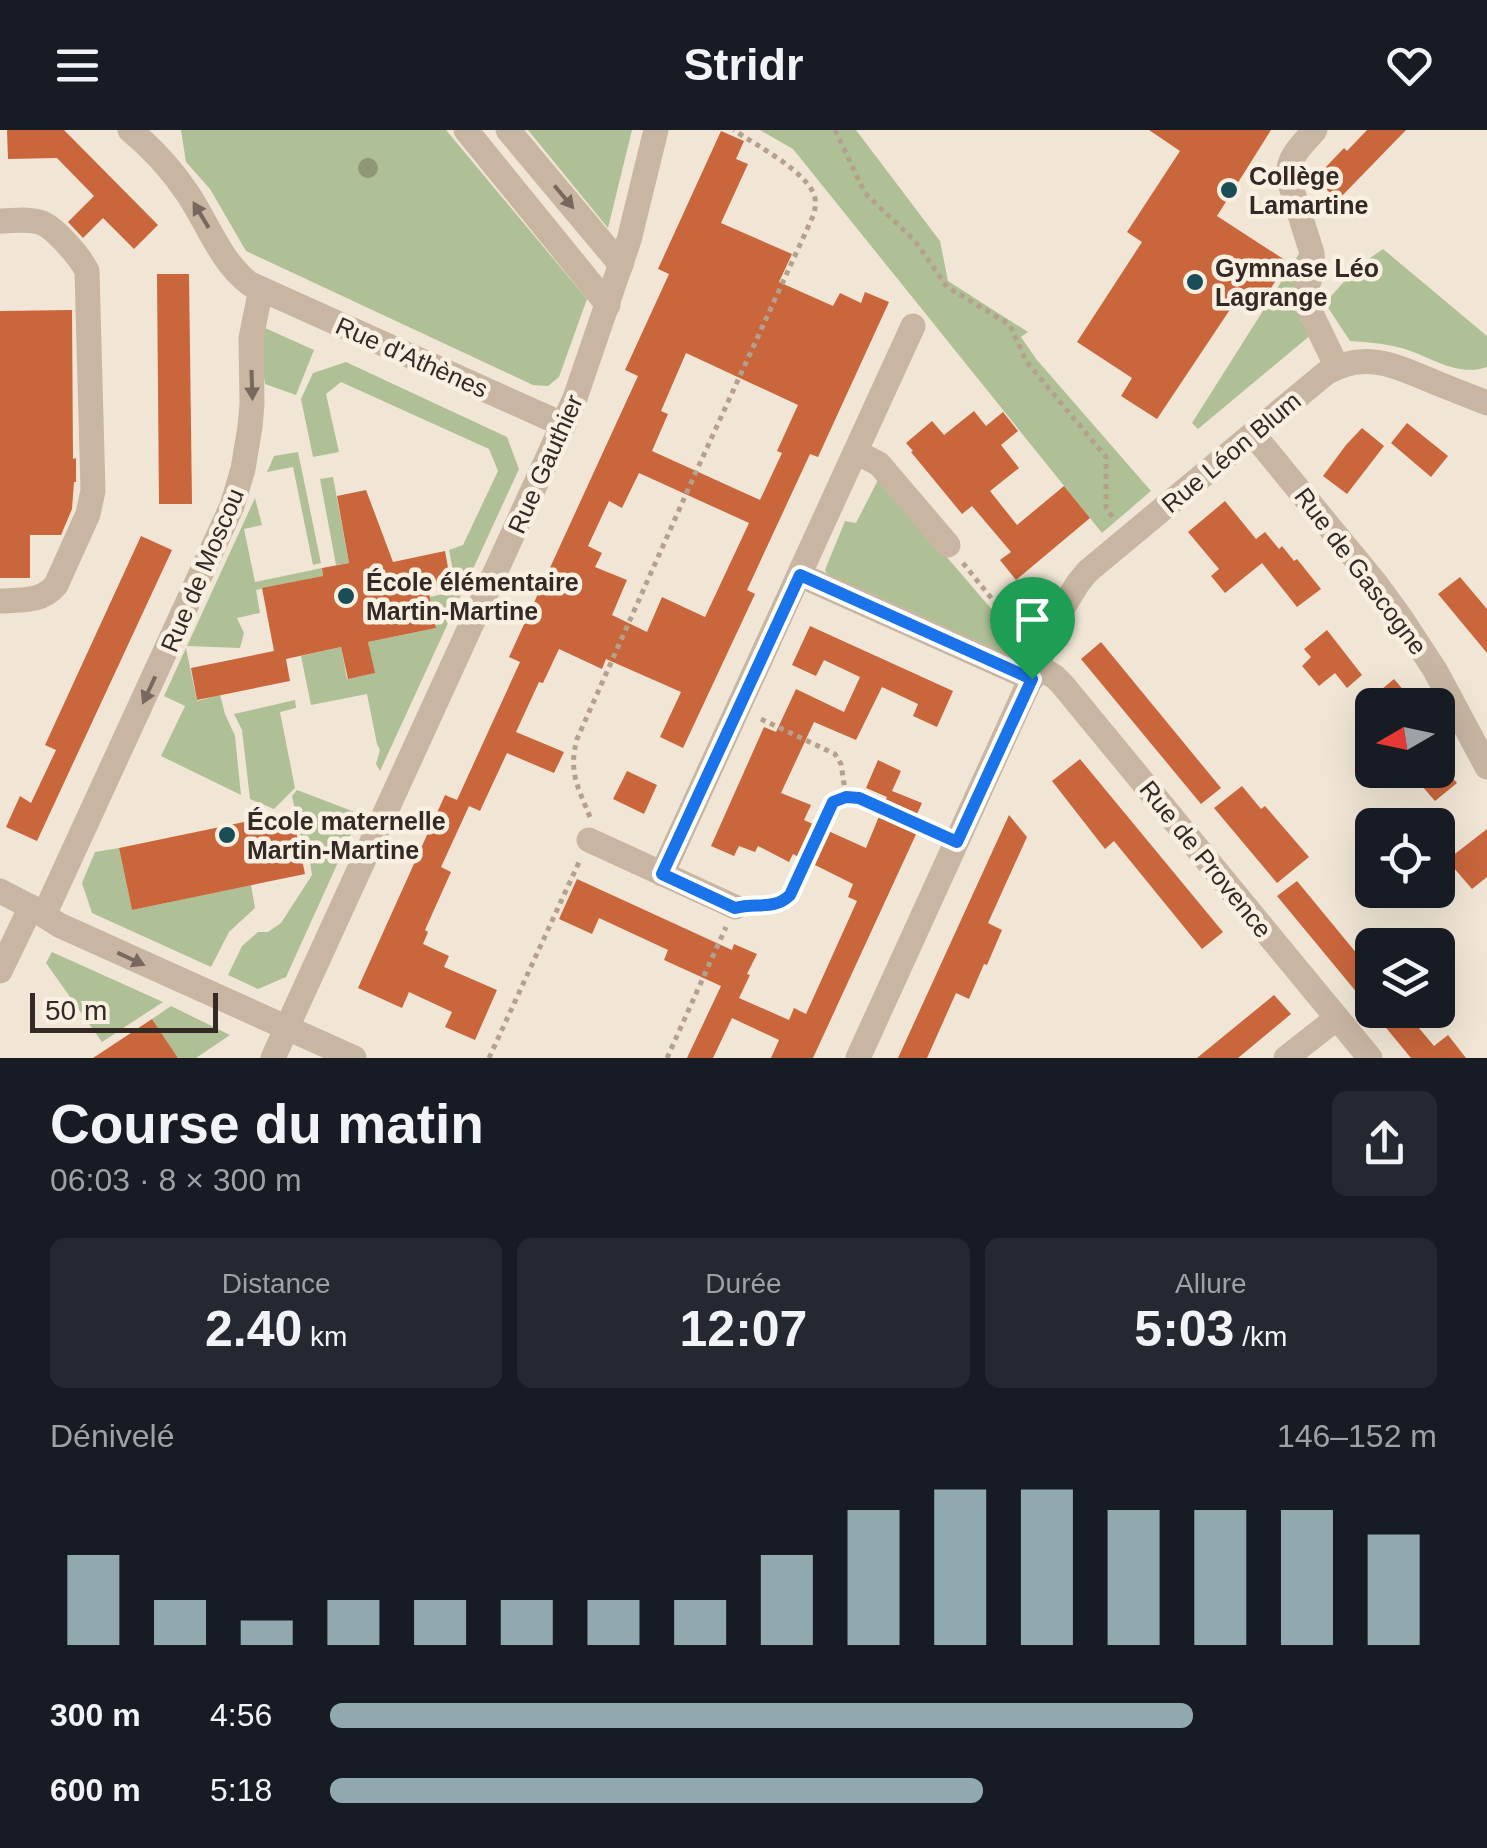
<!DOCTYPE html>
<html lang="fr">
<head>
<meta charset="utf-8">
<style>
  :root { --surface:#171b24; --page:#242831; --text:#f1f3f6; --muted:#9ea1a6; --accent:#90a9ae }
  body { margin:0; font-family:Arial,sans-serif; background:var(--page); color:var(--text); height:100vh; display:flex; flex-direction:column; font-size:38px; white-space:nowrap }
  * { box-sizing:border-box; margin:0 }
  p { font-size:32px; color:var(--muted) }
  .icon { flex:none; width:55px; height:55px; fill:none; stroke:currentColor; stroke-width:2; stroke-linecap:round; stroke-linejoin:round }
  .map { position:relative; height:928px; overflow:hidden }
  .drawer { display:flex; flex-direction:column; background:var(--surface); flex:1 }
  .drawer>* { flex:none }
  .needle { width:65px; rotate:261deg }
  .controls { position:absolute; left:1355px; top:558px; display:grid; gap:20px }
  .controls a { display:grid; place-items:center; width:100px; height:100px; border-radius:15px; background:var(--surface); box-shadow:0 10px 40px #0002; font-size:50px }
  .scale { position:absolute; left:30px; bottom:25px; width:188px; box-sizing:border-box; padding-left:10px; border:5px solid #342a25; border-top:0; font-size:28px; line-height:35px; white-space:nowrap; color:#342a25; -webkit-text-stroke:8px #f9f0e2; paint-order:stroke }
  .pin { position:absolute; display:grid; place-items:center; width:85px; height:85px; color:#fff; margin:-102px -42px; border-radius:50% 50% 50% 0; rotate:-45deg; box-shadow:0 0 10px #0007 }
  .pin .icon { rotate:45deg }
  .round { display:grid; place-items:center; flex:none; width:105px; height:105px; border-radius:15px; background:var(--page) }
  .overview { display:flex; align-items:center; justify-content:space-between; height:170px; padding:0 50px }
  h1 { font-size:55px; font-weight:800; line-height:75px }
  .figures { display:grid; grid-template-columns:repeat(3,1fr); gap:15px; height:170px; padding:10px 50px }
  .figures div { display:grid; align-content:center; border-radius:15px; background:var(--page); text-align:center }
  .figures b { font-size:50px; font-weight:800 }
  .figures small { font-size:28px; font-weight:400 }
  .figures p { font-size:28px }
  .chart { height:280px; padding:20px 50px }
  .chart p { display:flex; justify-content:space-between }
  .chart svg { width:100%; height:180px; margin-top:10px; stroke:var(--accent); stroke-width:6 }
  ul { padding:0 50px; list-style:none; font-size:32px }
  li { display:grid; grid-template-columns:160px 120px 1fr; align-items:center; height:75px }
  li i { height:25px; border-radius:12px; background:var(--accent) }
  header { display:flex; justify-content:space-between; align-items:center; height:130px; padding:0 50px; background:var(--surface); font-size:45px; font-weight:800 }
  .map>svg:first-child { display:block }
  .green { fill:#b0c096 }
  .building { fill:#c9663c; fill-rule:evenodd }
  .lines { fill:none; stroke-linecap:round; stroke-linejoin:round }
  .path { stroke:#b5a08d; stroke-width:5; stroke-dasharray:5 5; stroke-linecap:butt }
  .minor { stroke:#c9b6a2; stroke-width:25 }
  .tree { fill:#909576 }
  .oneway { fill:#77695d }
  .route-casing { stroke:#fff; stroke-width:20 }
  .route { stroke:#1a73e8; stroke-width:12 }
  .poi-dot { fill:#1a4e56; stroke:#f9f0e2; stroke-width:4 }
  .labels { text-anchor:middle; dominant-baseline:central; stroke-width:9; stroke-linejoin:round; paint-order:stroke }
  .poi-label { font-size:25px; font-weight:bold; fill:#342a25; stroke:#f9f0e2; text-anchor:start }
  .street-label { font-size:25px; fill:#342a25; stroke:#f9f0e2 }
</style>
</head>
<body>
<header><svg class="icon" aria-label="menu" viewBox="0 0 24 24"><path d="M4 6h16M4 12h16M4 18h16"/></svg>Stridr<svg class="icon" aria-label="heart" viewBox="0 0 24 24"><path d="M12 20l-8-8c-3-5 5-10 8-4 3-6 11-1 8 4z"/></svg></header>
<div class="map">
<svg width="1487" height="928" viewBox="0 0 1487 928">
  <rect width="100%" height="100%" fill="#f1e6d6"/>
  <g class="green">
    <polygon points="181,0 446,0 587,169 559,247 548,256 533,255 246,121 210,59 186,32"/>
    <polygon points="528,0 632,0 608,98"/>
    <polygon points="760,0 856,0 940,111 948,151 1028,202 1021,207 1037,230 1151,361 1102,403 793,19"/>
    <polygon points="1302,119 1300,190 1312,204 1198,299 1192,293"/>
    <path d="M1383 119 1487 206V237C1458 247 1432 228 1405 219 1387 214 1369 212 1350 211L1325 173 1357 137Z"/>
    <polygon points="265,198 314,220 296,265 265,254 261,224"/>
    <polygon points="346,232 507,307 519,339 380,641 376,634 380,620 377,614 367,564 311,575 301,526 341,517 347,549 374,543 368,512 436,498 430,467 457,461 449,420 463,415 498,341 489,319 341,252 326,264 339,322 313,327 301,269 313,243"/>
    <polygon points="298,322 321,433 313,435 293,337 267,342 274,326"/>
    <polygon points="333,347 349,433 336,435 320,349"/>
    <polygon points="879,348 1018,510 1012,531 830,449 825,440 845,391 856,393"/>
    <polygon points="255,368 262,395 244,399 255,452 322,438 323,446 256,460 260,483 237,488 244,503 240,518 187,516"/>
    <polygon points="186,518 197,571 220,565 225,584 235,606 241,665 161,626 185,576 164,566"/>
    <polygon points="295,570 296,578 280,582 295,658 274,679 250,669 242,600 234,584"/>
    <polygon points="297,660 360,684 286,847 258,859 228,845 242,816 258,802 268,802 281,793 312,745 308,719 310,714 309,707 301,708 292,666"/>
    <polygon points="119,718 132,780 251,755 255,778 229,802 211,837 92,783 82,753 95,722"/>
    <polygon points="52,822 163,872 102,912 46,833"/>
    <polygon points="171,876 230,905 196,928 178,928 152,889"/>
  </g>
  <g class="building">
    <polygon points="7,0 64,0 158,95 134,119 103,88 83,108 68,92 94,66 57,28 8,29"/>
    <polygon points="1149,0 1271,0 1217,86 1288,132 1254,184 1235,172 1157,289 1121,266 1132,248 1077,212 1142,112 1127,102 1180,21"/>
    <polygon points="1367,0 1406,0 1338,70 1317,51 1325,42 1323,40 1344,18 1347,21"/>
    <path d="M721 1 744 11 736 29 748 34 721 93 792 124 779 152 833 176 840 163 861 173 865 162 889 172 818 327 810 324 747 460 755 464 683 618 660 607 681 562 606 529 602 539 559 519 543 553 539 552 516 602 564 622 554 643 507 623 480 681 469 676 441 737 451 742 425 800 428 802 423 814 449 826 444 837 497 860 475 910 445 897 452 882 409 862 402 878 358 858 445 665 457 670 520 532 509 527 638 246 625 240 669 144 658 139ZM686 223 798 275 777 321 782 323 760 370 652 321 668 284 661 281ZM639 343 749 393 705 487 662 467 647 502 612 485 627 450 595 437 602 423 588 416 609 371 622 378Z"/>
    <polygon points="157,144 189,144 192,374 159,374"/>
    <polygon points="72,180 73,329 76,328 76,352 74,352 72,379 61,405 30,405 30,448 0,448 0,181"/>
    <polygon points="974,281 986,296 1003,282 1018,301 1001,315 1019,338 990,361 1017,395 1064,356 1090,388 1016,450 1000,430 1011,422 972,376 962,384 911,322 913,321 906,313 932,291 944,305"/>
    <polygon points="1407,293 1448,326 1431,347 1391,313"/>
    <polygon points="1362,298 1384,316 1347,364 1323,346 1346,315"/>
    <polygon points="366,360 393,432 445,421 451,454 428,458 436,498 368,512 375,543 348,549 341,517 286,529 290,551 197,570 191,538 274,521 262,458 323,446 322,438 349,433 337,366"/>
    <polygon points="1225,371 1256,409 1265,402 1279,419 1282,416 1294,431 1297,429 1321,459 1297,477 1262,433 1225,463 1211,446 1219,439 1188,402"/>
    <polygon points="141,406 172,420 37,711 6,697 20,666 31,673 56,620 45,615"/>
    <polygon points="1460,447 1487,479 1487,523 1438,464"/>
    <polygon points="810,496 953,561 937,597 913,586 918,574 882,557 856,610 814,592 781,663 811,675 804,690 866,718 887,667 866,658 878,630 901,641 892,661 922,673 911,697 918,700 813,928 771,928 779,910 732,888 713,928 687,928 721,856 664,830 668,820 599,788 592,804 559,789 577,749 732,820 734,814 757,824 747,844 750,845 739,868 789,890 794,878 806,884 857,771 848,767 853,754 793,724 789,732 758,716 755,722 739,716 734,726 711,716 764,597 776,602 796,559 844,582 860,547 824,530 816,546 792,535"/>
    <polygon points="1327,500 1362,545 1347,558 1335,543 1319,556 1302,536 1311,527 1304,519"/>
    <polygon points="1101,512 1221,658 1201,674 1081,529"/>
    <polygon points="1394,549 1416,575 1363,575"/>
    <polygon points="1080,629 1223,802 1202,819 1114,711 1105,719 1052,651"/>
    <polygon points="1408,640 1446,640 1457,653 1435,671"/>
    <polygon points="627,641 657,655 644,684 613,669"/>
    <polygon points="1242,656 1261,679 1265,676 1309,727 1277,753 1214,678"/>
    <polygon points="292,682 305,744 132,780 119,718"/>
    <polygon points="1009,685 1027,707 988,793 1002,800 987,835 984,834 969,869 956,863 927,928 898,928"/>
    <polygon points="1487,699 1487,747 1472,759 1447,730"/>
    <polygon points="1297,751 1372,842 1372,880 1404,880 1434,916 1448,905 1466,928 1411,928 1277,766"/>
    <polygon points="1274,865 1291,884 1238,928 1197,928"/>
    <polygon points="152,889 178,928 93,928"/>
  </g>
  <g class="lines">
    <g class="path">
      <polyline points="835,0 865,63 915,111 947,157 1010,195 1026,231 1106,327 1106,378 1114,389"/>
      <polyline points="963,433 1025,510"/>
      <polyline points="761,589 835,624 841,634 846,667"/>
      <path d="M590 687C578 657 568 642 577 609L695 344 814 84C815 78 816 74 815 68 809 42 755 15 734 0"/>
      <polyline points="759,776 783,772 790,765 833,672 840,667 855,667 936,703"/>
      <polyline points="489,928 580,730"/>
      <polyline points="667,928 726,797"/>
    </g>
    <g class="minor">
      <path d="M130 0C152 18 172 40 188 64 208 94 220 131 250 154L564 295"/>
      <polyline points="466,0 608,175"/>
      <polyline points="508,0 621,135"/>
      <path d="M1315 0C1302 15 1288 26 1288 47L1312 123 1313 138 1307 158 1308 177 1337 237"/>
      <path d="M0 91C13 91 30 88 42 93 55 98 81 128 87 141L93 361 88 384 56 455C42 472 21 470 0 471"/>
      <polyline points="1253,304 1377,455 1401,488 1435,540 1487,637"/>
      <polyline points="856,322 879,334 948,415"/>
      <polyline points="800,445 1032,549"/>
      <polyline points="1037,536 1055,547 1062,554 1370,928"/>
      <polyline points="589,710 735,777"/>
      <polyline points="662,744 913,196"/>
      <polyline points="0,761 31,777 59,795 354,928"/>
      <polyline points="44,785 232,376 243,339 250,297 252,274 251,208 261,159"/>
      <polyline points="0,841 31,777"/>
      <polyline points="273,928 575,268 629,110 656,0"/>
      <path d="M858 928 1064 476 1078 453 1088 441 1326 243C1365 220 1396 236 1434 252 1452 259 1469 266 1487 273"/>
      <polyline points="1286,928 1337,888"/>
    </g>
  </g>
  <circle class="tree" cx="368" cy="38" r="10"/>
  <defs><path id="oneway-solid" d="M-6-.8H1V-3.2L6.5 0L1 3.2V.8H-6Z" transform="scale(2.5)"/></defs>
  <g class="oneway">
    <use href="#oneway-solid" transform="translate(564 67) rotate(50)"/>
    <use href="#oneway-solid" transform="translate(201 85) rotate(-121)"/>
    <use href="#oneway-solid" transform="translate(252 255) rotate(88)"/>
    <use href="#oneway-solid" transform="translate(149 560) rotate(115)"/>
    <use href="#oneway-solid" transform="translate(131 829) rotate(25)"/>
  </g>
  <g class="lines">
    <defs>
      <path id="route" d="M800 445 1032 549 957 712 859 668 846 667 833 672 790 765C774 781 755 772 735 778L662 744Z"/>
    </defs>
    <use href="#route" class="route-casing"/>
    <use href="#route" class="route"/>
  </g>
  <g class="poi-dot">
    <circle cx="1229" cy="60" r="10"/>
    <circle cx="1195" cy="152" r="10"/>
    <circle cx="346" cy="466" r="10"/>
    <circle cx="227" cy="705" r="10"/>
  </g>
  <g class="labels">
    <g class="poi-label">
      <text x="1249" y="46">Collège<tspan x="1249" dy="29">Lamartine</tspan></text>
      <text x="1215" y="138">Gymnase Léo<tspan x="1215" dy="29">Lagrange</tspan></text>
      <text x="366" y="452">École élémentaire<tspan x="366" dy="29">Martin-Martine</tspan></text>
      <text x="247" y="691">École maternelle<tspan x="247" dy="29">Martin-Martine</tspan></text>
    </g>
    <g class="street-label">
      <text transform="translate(412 227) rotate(24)">Rue d'Athènes</text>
      <text transform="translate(1231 322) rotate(-40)">Rue Léon Blum</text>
      <text transform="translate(545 334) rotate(-66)">Rue Gauthier</text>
      <text transform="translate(202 440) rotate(-67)">Rue de Moscou</text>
      <text transform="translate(1361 441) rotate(53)">Rue de Gascogne</text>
      <text transform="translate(1206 729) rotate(51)">Rue de Provence</text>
    </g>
  </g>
</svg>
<div class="controls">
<a><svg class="needle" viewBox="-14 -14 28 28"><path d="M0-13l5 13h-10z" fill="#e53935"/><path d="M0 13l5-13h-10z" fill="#9ea1a6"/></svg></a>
<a><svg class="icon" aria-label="locate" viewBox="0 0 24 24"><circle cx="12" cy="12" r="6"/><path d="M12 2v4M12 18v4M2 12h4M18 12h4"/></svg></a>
<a><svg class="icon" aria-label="layers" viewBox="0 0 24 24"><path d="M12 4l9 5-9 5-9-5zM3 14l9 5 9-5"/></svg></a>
</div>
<div class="scale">50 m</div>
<div class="pin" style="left:1032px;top:549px;background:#1e9e55"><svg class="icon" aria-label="arrive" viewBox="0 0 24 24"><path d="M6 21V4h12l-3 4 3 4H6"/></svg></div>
</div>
<section class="drawer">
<div class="overview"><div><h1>Course du matin</h1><p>06:03 · 8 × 300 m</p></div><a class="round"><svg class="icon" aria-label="share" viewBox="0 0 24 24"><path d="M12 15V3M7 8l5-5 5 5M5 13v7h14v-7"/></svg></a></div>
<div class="figures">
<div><p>Distance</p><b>2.40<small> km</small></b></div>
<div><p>Durée</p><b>12:07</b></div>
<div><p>Allure</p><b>5:03<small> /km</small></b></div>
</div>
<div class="chart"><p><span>Dénivelé</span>146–152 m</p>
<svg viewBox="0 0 160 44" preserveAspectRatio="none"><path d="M5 44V22M15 44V33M25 44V38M35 44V33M45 44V33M55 44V33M65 44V33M75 44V33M85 44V22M95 44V11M105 44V6M115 44V6M125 44V11M135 44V11M145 44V11M155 44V17"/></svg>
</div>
<ul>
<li><b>300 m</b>4:56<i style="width:78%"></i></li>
<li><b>600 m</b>5:18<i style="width:59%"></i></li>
</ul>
</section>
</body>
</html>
